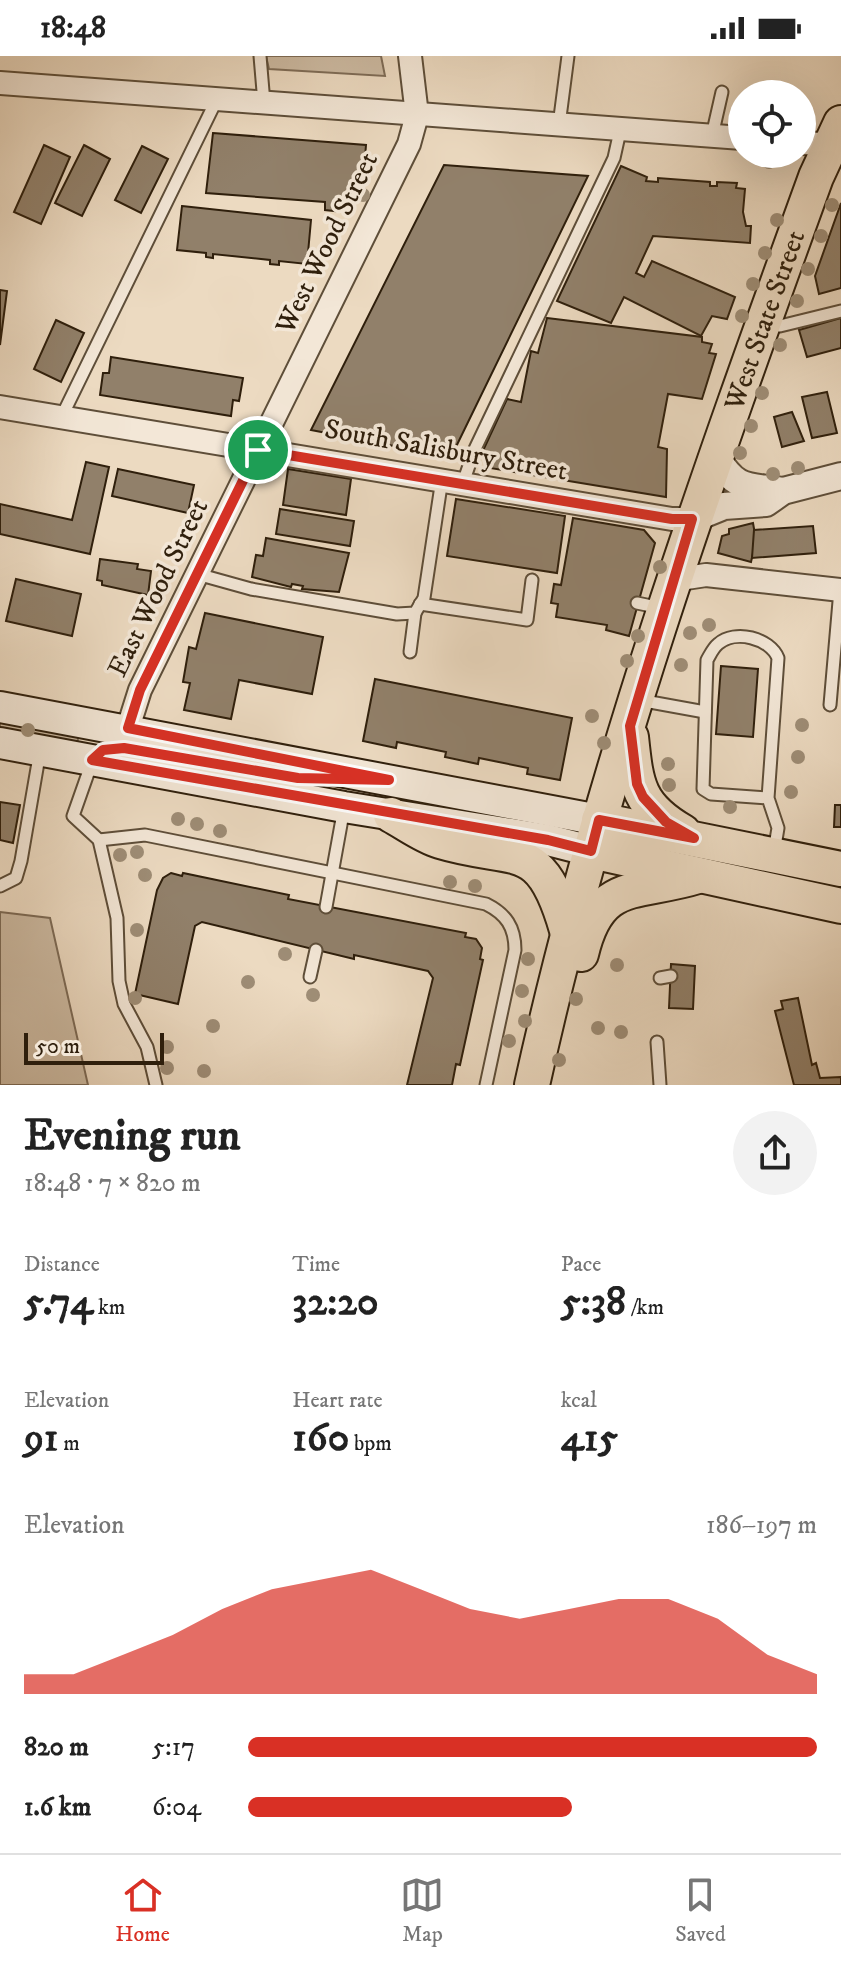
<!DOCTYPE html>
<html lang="en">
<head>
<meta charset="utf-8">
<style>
  :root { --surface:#fff; --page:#f2f2f2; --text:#222; --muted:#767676; --line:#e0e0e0; --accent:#d93025 }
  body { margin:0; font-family:"IM FELL DW Pica",serif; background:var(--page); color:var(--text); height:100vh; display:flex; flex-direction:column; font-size:30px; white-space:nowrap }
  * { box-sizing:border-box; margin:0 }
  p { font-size:26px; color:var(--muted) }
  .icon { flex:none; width:44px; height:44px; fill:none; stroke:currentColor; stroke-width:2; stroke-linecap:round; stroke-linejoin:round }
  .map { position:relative; height:1029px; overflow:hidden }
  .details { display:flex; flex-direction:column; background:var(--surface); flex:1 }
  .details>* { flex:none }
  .controls { position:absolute; left:728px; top:24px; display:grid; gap:16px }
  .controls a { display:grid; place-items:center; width:88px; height:88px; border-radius:50%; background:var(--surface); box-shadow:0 8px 32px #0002; font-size:40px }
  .scale { position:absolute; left:24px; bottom:20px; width:140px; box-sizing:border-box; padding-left:8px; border:4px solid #2f1f0c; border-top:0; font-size:22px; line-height:28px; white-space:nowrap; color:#2f1f0c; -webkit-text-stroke:6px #f3e7d7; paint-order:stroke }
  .pin { position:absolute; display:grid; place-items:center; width:68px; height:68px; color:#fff; margin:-34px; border:4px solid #fff; border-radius:50%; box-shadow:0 2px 8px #0007 }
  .round { display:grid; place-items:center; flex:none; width:84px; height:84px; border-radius:42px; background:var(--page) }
  .overview { display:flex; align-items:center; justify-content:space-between; height:136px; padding:0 24px }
  h1 { font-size:44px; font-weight:700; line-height:60px }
  .metrics { display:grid; grid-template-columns:repeat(3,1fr); gap:12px; height:136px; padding:8px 24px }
  .metrics div { display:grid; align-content:center }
  .metrics b { font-size:40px; font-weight:700 }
  .metrics small { font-size:22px; font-weight:400 }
  .metrics p { font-size:22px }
  .chart { height:224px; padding:16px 24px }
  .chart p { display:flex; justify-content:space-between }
  .chart svg { width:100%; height:144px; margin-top:8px; fill:var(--accent); opacity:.7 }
  ul { padding:0 24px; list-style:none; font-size:26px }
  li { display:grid; grid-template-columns:128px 96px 1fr; align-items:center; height:60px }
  li i { height:20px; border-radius:10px; background:var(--accent) }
  .status { display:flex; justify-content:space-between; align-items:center; height:56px; padding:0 40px; background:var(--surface); direction:ltr }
  .status svg { height:22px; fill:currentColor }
  .menu { display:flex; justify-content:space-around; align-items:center; height:112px; border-top:2px solid var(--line); background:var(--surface); font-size:22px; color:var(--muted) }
  .menu a { display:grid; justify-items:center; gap:4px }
  .menu .on { color:var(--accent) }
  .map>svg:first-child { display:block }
  .green { fill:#ccbaa2; stroke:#7e6c57; stroke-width:2 }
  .building { fill:#91806a; stroke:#2f1f0c; stroke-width:2 }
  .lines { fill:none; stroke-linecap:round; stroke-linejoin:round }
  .service-casing { stroke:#5e4e39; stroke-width:15 }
  .minor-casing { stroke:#5e4e39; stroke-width:26 }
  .tertiary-casing { stroke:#5e4e39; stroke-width:30 }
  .secondary-casing { stroke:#2f1f0c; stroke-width:34 }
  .primary-casing { stroke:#2f1f0c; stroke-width:38 }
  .service { stroke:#f3e7d7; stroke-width:11 }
  .minor { stroke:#f3e7d7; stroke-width:22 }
  .tertiary { stroke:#f3e7d7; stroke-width:26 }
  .secondary { stroke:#f3e7d7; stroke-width:30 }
  .primary { stroke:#ecdac1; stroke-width:34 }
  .tree { fill:#9e8d76 }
  .route-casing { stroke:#fff; stroke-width:16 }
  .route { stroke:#d93025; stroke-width:10 }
  .labels { text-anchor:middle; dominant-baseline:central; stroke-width:7; stroke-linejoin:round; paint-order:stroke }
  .street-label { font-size:28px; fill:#2f1f0c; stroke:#f3e7d7 }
</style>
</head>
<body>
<div class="status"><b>18:48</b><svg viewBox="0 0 49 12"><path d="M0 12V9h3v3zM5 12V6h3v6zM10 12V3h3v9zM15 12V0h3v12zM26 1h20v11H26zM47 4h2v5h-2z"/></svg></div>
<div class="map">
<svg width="841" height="1029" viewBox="0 0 841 1029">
  <rect width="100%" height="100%" fill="#ecdac1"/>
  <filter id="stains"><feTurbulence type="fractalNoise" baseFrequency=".0025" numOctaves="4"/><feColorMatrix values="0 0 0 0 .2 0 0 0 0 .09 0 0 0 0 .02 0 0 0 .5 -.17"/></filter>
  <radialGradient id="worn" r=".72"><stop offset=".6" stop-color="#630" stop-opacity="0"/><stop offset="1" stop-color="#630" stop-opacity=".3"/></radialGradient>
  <g class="green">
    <polygon points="266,0 381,0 385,20 269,13"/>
    <polygon points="0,663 79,677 77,688 0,675"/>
    <polygon points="0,856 50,862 88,1029 0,1029"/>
  </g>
  <g class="building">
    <polygon points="213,77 366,89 364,114 343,156 325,154 325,146 206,137"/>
    <polygon points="44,89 70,101 41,168 14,156"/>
    <polygon points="84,89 110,103 82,160 55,147"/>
    <polygon points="142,90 168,103 141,157 115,144"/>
    <polygon points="444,109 588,120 451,401 311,374"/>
    <polygon points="621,110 647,121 646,125 658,126 658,122 710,126 710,130 717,130 717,126 737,127 736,132 745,133 743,156 746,170 751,170 750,187 653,180 636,217 644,221 652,205 735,241 727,263 712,260 701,280 624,241 611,267 557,245"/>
    <polygon points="841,147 841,232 819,238 815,220"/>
    <polygon points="182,150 311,164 307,208 279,205 279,209 270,208 270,204 213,198 213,202 206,201 206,197 177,194"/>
    <polygon points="0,234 7,235 0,289"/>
    <polygon points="547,262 702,281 702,286 712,288 709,297 716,298 702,343 668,338 658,391 667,393 666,441 490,412 490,405 481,399 507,343 521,346 531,295 538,297"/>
    <polygon points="841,262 841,292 807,301 799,274"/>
    <polygon points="56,264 84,277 61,326 34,313"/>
    <polygon points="111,301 243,322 239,345 233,344 231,360 100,339 103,317 109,317"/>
    <polygon points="827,336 837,377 812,382 802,341"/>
    <polygon points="792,356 804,385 782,391 774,361"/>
    <polygon points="86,406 109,411 90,498 0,478 0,448 72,464"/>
    <polygon points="118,413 194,429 188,457 112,440"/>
    <polygon points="288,413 351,423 346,459 283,449"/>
    <polygon points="456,443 565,460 557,517 447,500"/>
    <polygon points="280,453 354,465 350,490 276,478"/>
    <polygon points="573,462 644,474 655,487 629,580 606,574 607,569 556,561 558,548 551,547 554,528 561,529"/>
    <polygon points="753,467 756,484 751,506 718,497 722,480 729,478 729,473"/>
    <polygon points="813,470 816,497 752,502 754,474"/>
    <polygon points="266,482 349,497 339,536 302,533 303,530 292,528 291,531 252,521 256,499 263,500"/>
    <polygon points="100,503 138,508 137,513 151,515 148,539 102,529 102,525 97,524"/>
    <polygon points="16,523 81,538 72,580 6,565"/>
    <polygon points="205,557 323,581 312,638 239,624 231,663 184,654 190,627 183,626 189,591 196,593"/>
    <polygon points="721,610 758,613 753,681 716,678"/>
    <polygon points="375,623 572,662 560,724 527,718 528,712 479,702 478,708 445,701 446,696 397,686 396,692 363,685"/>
    <polygon points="0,746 20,749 13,787 0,784"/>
    <polygon points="835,749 841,749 841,771 834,771"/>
    <polygon points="171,817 182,820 183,817 289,839 288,843 466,877 465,881 476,883 482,892 480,903 483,904 460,1009 456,1008 452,1029 407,1029 433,922 428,915 354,899 354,903 202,866 195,870 178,948 135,938 157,834 163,822"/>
    <polygon points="671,908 695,910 693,953 669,952"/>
    <polygon points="798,942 812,1009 816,1007 820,1022 841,1021 841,1029 794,1029 775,955 783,953 781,945"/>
  </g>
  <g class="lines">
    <defs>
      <g id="service">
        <polyline points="260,0 264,47"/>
        <polyline points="559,69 568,0"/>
        <polyline points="712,80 722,36"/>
        <polyline points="769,266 780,270 841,255"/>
        <polyline points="62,360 216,45"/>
        <polyline points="463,427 474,395 614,102 620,75"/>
        <polyline points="197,518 251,533 397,558 415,557 424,542 442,423"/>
        <polyline points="637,547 661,552"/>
        <polyline points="420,548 527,564 532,524"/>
        <polyline points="410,596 415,557"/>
        <polyline points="639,644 705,656"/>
        <polyline points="830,649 840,534"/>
        <polyline points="92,706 73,760 99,784 117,862 119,925 124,948 147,991 156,1029"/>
        <path d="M768 742 711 738 703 733 707 604C710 599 713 592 718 588 735 573 770 582 778 602L768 742 778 772 774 796"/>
        <path d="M99 784 145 779 486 848C506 858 515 871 515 894L486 1029"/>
        <polyline points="0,830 16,822 21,805 40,695"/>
        <polyline points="326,851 344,752"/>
        <polyline points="310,921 316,894"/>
        <polyline points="660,922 671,920"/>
        <polyline points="657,986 660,1029"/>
      </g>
      <g id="minor">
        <polyline points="0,27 742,82"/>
        <polyline points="802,87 841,89"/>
        <polyline points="0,351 672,463 692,463"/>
        <polyline points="673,524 706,519 841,534"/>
        <polyline points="128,672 140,634 409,88 417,59 410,0"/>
      </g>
      <g id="tertiary">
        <path d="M716 401C738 436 747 429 783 435"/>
        <polyline points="692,463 724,450 766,447 783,435 841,420"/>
      </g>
      <g id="secondary">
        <polyline points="0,651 599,764"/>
        <polyline points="0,687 344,751 548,784 591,795"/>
      </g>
      <g id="primary">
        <path d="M631 681C636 729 638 750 683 776"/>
        <path d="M391 759C406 767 423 780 440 785 516 808 540 780 567 874"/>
        <polyline points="599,764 841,813"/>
        <polyline points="591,795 841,850"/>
        <path d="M581 898C599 821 638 839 698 820"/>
        <path id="s1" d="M532 1029C600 719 708 419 816 121L841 67"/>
      </g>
    </defs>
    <use href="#service" class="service-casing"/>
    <use href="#minor" class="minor-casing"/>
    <use href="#tertiary" class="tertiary-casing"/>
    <use href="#secondary" class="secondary-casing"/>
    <use href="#primary" class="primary-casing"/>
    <use href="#service" class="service"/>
    <use href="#minor" class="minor"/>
    <use href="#tertiary" class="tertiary"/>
    <use href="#secondary" class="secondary"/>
    <use href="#primary" class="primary"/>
  </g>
  <g class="tree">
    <circle cx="769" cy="106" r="7"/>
    <circle cx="363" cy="139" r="7"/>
    <circle cx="832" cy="149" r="7"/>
    <circle cx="777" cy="164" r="7"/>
    <circle cx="821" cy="180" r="7"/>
    <circle cx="765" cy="197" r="7"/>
    <circle cx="808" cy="213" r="7"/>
    <circle cx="753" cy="228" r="7"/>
    <circle cx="301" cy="240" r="7"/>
    <circle cx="797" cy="245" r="7"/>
    <circle cx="742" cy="260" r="7"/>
    <circle cx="780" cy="289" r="7"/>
    <circle cx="762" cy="337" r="7"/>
    <circle cx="751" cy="370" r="7"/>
    <circle cx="740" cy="397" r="7"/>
    <circle cx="798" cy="412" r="7"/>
    <circle cx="773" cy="418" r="7"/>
    <circle cx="660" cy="511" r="7"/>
    <circle cx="709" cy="569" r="7"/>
    <circle cx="690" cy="577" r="7"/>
    <circle cx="638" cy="580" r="7"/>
    <circle cx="627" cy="605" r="7"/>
    <circle cx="681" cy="609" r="7"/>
    <circle cx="592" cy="660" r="7"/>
    <circle cx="802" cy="669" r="7"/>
    <circle cx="28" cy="674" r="7"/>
    <circle cx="604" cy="687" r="7"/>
    <circle cx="798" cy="701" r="7"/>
    <circle cx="668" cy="708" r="7"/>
    <circle cx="669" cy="729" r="7"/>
    <circle cx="791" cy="736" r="7"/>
    <circle cx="730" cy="751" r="7"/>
    <circle cx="178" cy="763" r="7"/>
    <circle cx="197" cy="768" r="7"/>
    <circle cx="220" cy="775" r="7"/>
    <circle cx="137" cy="796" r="7"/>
    <circle cx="120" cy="799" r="7"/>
    <circle cx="145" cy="819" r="7"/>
    <circle cx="450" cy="826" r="7"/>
    <circle cx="475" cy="830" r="7"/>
    <circle cx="137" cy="874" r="7"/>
    <circle cx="285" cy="898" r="7"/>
    <circle cx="528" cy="903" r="7"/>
    <circle cx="617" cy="909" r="7"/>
    <circle cx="248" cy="926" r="7"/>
    <circle cx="522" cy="935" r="7"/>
    <circle cx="313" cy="939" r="7"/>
    <circle cx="135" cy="942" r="7"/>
    <circle cx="576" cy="943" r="7"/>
    <circle cx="525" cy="965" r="7"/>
    <circle cx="213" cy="970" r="7"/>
    <circle cx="598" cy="972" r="7"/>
    <circle cx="621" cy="976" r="7"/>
    <circle cx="509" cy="985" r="7"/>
    <circle cx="167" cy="991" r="7"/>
    <circle cx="559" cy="1004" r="7"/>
    <circle cx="167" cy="1012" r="7"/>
    <circle cx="204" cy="1015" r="7"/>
  </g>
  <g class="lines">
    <defs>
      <polygon id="route" points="258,394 672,463 692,463 630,670 637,728 643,741 666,766 694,782 599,764 591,795 548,784 92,704 103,694 124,692 298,722 389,724 128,672 140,634"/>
    </defs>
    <use href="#route" class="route-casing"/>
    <use href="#route" class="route"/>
  </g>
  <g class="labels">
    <g class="street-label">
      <text transform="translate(327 187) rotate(-64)">West Wood Street</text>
      <text stroke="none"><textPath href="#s1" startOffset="800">West State Street</textPath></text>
      <text transform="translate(446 394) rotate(10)">South Salisbury Street</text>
      <text transform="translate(158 532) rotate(-64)">East Wood Street</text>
    </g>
  </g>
  <rect width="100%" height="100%" filter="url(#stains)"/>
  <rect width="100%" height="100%" fill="url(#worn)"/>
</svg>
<div class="controls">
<a><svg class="icon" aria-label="locate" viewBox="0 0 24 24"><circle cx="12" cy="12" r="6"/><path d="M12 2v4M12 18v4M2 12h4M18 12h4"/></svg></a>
</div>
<div class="scale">50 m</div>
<div class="pin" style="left:258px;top:394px;background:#1e9e55"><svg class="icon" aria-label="arrive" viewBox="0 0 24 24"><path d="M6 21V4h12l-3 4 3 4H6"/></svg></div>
</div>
<section class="details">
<div class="overview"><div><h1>Evening run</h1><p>18:48 · 7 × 820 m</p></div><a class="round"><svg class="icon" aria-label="share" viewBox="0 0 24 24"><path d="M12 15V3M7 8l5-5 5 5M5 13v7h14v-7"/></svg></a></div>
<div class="metrics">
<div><p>Distance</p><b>5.74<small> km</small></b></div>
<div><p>Time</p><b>32:20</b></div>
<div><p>Pace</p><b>5:38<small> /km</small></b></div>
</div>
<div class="metrics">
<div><p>Elevation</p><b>91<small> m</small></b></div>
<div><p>Heart rate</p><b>160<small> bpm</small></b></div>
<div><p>kcal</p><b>415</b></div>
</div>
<div class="chart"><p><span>Elevation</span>186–197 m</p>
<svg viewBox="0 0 160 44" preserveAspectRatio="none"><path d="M0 44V38L10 38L20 32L30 26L40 18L50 12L60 9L70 6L80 12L90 18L100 21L110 18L120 15L130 15L140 21L150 32L160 38V44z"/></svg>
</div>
<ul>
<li><b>820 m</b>5:17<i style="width:100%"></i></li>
<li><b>1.6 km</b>6:04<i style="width:57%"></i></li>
</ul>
</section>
<nav class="menu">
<a class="on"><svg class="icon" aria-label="home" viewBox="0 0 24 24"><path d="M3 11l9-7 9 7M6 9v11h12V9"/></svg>Home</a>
<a><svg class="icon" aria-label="map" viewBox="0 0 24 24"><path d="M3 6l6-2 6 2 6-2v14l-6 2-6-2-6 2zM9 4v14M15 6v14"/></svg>Map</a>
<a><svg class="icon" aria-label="saved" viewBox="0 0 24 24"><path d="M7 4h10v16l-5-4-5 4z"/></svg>Saved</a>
</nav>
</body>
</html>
